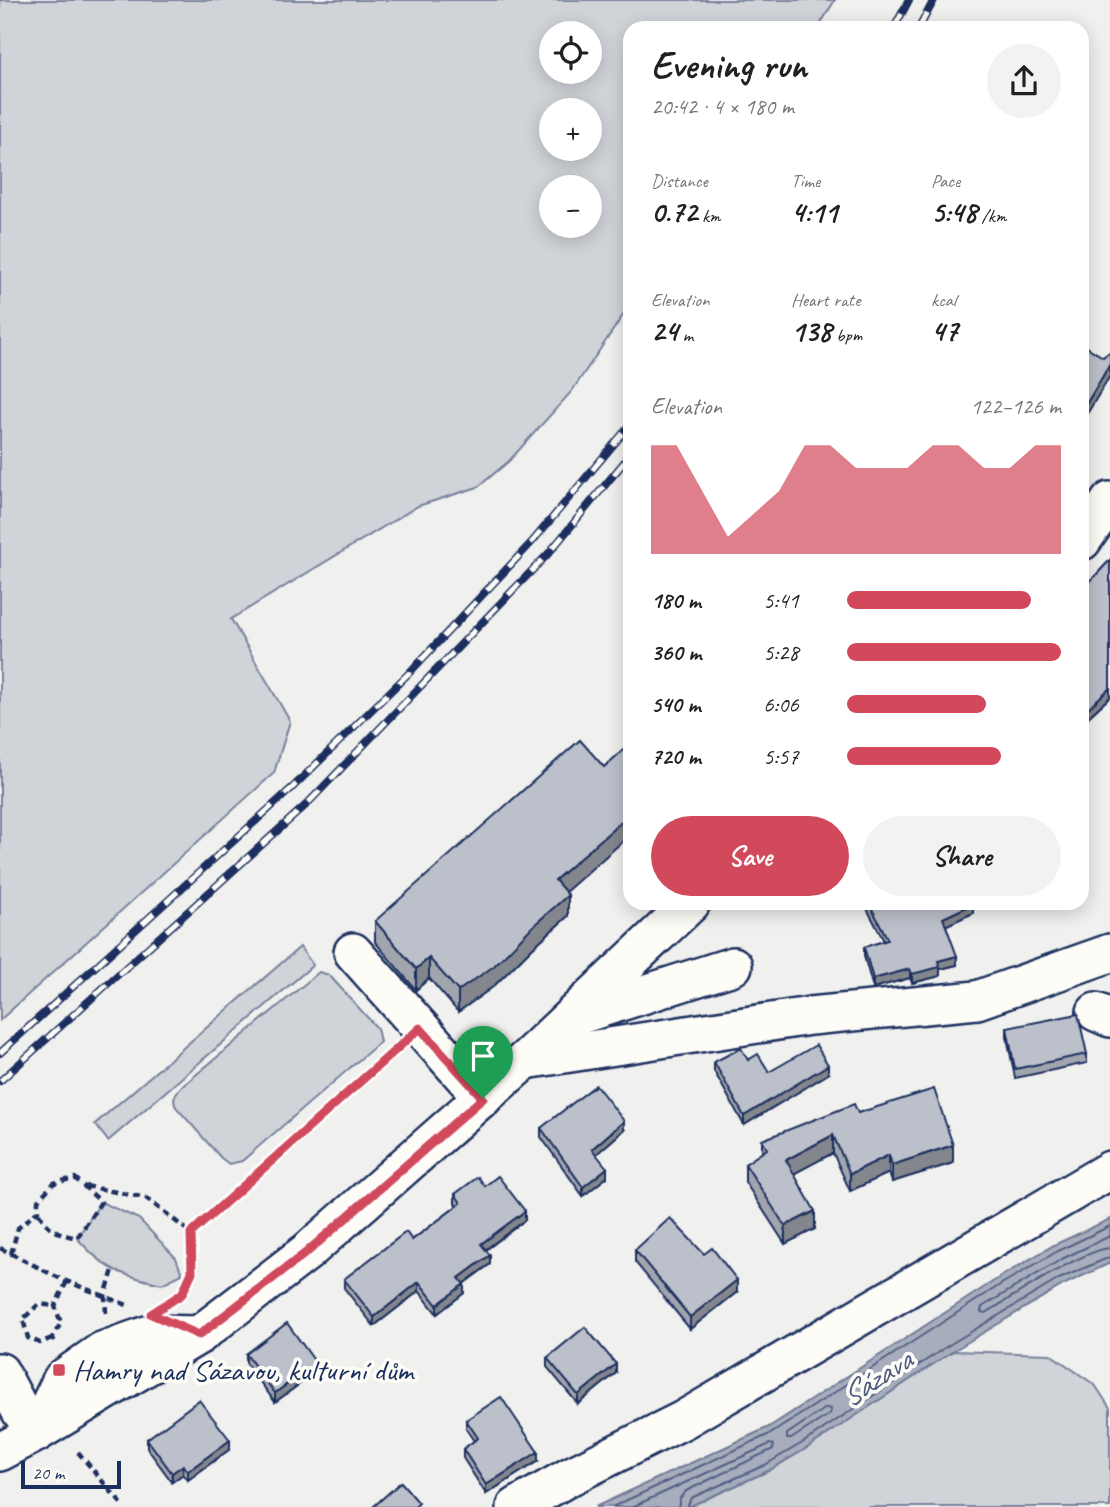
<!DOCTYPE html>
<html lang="en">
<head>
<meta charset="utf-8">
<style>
  :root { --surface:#fff; --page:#f2f2f2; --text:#202124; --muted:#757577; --accent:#d1495b }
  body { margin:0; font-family:Caveat,sans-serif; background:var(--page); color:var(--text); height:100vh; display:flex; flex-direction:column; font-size:26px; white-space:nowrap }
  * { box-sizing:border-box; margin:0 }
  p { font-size:23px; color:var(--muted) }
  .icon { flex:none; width:38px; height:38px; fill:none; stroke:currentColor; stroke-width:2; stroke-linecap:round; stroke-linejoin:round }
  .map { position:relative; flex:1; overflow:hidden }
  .side { position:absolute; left:623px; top:21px; width:466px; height:889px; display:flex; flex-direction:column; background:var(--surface); border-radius:21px; box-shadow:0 4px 18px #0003 }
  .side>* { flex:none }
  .tools { position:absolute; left:539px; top:21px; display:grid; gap:14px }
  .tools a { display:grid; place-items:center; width:63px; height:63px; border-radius:50%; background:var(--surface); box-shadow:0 4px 18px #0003; font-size:35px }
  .scale { position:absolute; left:21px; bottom:18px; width:100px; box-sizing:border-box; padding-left:7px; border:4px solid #1b2f5e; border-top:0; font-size:19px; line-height:24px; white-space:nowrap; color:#1b2f5e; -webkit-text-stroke:5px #fdfcf7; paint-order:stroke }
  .pin { position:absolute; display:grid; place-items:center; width:60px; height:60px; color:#fff; margin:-72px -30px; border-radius:50% 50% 50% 0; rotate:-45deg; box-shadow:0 0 7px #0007 }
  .pin .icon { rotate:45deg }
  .round { display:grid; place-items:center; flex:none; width:74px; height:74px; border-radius:37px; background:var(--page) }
  .summary { display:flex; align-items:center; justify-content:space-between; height:119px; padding:0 28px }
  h1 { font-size:38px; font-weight:700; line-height:52px }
  .figures { display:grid; grid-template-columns:repeat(3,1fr); gap:10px; height:119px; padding:7px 28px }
  .figures div { display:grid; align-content:center }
  .figures b { font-size:30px; font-weight:700 }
  .figures small { font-size:19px; font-weight:400 }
  .figures p { font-size:19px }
  .chart { height:196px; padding:14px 28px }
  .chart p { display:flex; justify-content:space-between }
  .chart svg { width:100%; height:126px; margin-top:7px; fill:var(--accent); opacity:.7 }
  .button { display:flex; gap:14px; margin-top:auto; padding:14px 28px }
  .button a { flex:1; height:80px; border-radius:42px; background:var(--accent); color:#fff; font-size:28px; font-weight:700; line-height:80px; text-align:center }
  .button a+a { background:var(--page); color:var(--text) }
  ul { padding:0 28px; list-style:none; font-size:23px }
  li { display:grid; grid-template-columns:112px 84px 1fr; align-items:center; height:52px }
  li i { height:18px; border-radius:9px; background:var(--accent) }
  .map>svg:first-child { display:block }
  .green { fill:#d0d3d8; stroke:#76819b; stroke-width:2; fill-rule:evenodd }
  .water { fill:#a7adbd; stroke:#6f7b97; stroke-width:2 }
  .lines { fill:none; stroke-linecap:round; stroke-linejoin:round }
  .shore { stroke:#536184; stroke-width:2 }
  .minor-casing { stroke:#1b2f5e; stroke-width:42 }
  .path { stroke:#1b2f5e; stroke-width:4.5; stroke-dasharray:7 5; stroke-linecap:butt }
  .minor { stroke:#fdfcf7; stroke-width:37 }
  .rail-casing { stroke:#1b2f5e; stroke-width:8 }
  .rail { stroke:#fdfcf7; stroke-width:5; stroke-dasharray:16; stroke-linecap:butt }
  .wall { fill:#a1a5ae; stroke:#1b2f5e; stroke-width:2 }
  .shaded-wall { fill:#83868d; stroke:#1b2f5e; stroke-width:2 }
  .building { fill:#bbc0ca; stroke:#1b2f5e; stroke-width:2 }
  .route-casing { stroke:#fff; stroke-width:14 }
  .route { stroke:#d1495b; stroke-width:9 }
  .poi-dot { fill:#d1495b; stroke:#fdfcf7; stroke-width:2.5 }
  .labels { text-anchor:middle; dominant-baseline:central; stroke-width:7; stroke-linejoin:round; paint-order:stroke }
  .poi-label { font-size:30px; fill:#1b2f5e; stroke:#fdfcf7; text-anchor:start }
  .water-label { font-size:32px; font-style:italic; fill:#4c5b7f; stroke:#fdfcf7 }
</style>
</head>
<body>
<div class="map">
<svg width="1110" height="1507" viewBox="0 0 1110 1507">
  <rect width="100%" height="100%" fill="#f0f0ee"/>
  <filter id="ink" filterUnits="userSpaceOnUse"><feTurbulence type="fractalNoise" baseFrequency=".0143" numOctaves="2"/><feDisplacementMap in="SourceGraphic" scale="14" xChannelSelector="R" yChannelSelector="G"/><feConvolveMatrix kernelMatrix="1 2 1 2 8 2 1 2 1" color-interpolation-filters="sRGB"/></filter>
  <g filter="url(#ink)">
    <g class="green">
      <path d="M0 0H835L818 28H630V305L572 391 509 461 478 487 418 506 231 619 290 721 274 773 0 1020ZM551 33H590V72H551ZM551 110H590V149H551ZM551 187H590V226H551Z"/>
      <polygon points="300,947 313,965 108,1141 95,1124"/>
      <path d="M319 972 329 975 377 1028 380 1042 242 1161 229 1164 221 1158 176 1107C172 1099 175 1095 179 1089Z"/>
      <path d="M101 1202 139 1219 176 1258 182 1274 162 1284C121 1275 106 1271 77 1238Z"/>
      <polygon points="953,1351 1050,1354 1095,1385 1110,1408 1110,1507 688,1507 768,1471 807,1448"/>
    </g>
    <polygon class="water" points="1110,1219 1110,1263 1063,1285 953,1351 807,1448 768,1471 688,1507 595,1507 769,1427 1000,1277 1054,1245"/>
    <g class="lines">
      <g class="shore">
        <path d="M1110 1236 1062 1259 982 1307 981 1312 986 1313C1013 1297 1082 1250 1110 1248"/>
        <polygon points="826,1408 831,1409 830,1414 791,1439 787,1439 787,1434"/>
        <polyline points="612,1507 772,1433 1003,1283 1058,1251 1110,1226"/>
        <polyline points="632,1507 770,1444 774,1445 773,1449 686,1491 680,1498 678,1507"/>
        <polyline points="687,1507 691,1498 765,1465 804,1442 949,1345 1059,1279 1110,1257"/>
      </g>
      <defs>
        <g id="minor">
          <polyline points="1082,541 1110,501"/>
          <polyline points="353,952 483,1098"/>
          <polyline points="1096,1012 1110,1018"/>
          <polyline points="576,1016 733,966"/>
          <polyline points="525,1060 810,1016 977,1000 1110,953"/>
          <polyline points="0,1372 20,1410 36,1433 62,1379 102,1351 150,1334 199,1335"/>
          <polyline points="0,1452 36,1433 199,1335 307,1252 525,1060 691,903"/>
          <polyline points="516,1507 569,1477 683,1420 1110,1170"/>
        </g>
      </defs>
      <use href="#minor" class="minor-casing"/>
      <g class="path">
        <polyline points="625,840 630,846"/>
        <path d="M86 1186 146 1198 191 1233C192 1256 196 1284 174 1299"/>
        <polyline points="191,1233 396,1049"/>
        <polyline points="0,1248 61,1279 127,1305"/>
        <path d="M11 1254 18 1228 38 1211V1200L54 1183 75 1178 101 1202 77 1238C59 1234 46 1229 38 1211"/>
        <polyline points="106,1313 105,1296 113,1270"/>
        <polyline points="52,1338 40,1343 28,1338 23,1319 39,1304 55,1306"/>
        <polyline points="55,1341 52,1338 61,1323 55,1306 67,1281"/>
        <polyline points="78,1452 124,1507"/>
      </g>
      <use href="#minor" class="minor"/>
      <defs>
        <g id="rail">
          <polyline points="894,28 909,0"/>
          <polyline points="919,28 934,0"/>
          <polyline points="0,1053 292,788 410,672 532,542 630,425"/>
          <polyline points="0,1081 306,805 548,554 630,455"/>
        </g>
      </defs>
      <use href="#rail" class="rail-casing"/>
      <use href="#rail" class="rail"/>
    </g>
    <g class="wall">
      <polygon points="1110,560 1110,697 1087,718 1082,713 1082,590"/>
      <polygon points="566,892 568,916 532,948 494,986 458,1012 429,978 416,990 375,942 375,921"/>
      <polygon points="864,903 972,903 973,913 946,925 957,965 940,969 940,976 912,983 910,978 873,988 864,956 864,947 884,941"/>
      <polygon points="1007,1028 1087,1054 1087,1063 1015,1078 1007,1037"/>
      <polygon points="748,1060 769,1072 828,1074 744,1125 714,1071 714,1062"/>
      <polygon points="858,1113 953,1163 892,1182 889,1173 850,1191 833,1153 793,1173 815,1229 785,1244 745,1182 745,1164 762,1153 762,1140"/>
      <polygon points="541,1128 624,1130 596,1154 607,1177 583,1196 541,1137"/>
      <polygon points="485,1186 525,1220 486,1250 490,1264 463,1284 464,1293 437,1314 419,1291 374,1326 344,1288 344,1279 412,1240 457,1206 455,1203 455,1194"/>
      <polygon points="635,1250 737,1292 690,1329 635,1262"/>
      <polygon points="246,1354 316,1372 275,1402 246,1363"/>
      <polygon points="547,1358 616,1373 578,1404 547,1367"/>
      <polygon points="466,1420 538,1461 486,1494 463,1458 463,1449 474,1441 466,1429"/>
      <polygon points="147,1439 230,1449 188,1480 183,1474 172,1482 147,1448"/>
    </g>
    <g class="shaded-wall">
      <polygon points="1110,364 1110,376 1082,422 1082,411"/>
      <polygon points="1086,467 1086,478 1082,484 1082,472"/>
      <polygon points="1110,688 1110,697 1087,718 1087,709"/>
      <polygon points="630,814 630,835 555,901 555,880"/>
      <polygon points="568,895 568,916 532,948 494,986 458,1012 458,991"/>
      <polygon points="973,904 973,913 943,927 943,918"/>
      <polygon points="957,956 957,965 940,969 940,976 912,983 912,974 938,961"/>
      <polygon points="429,958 429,978 416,990 416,969"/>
      <polygon points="910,969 910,978 873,988 873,979"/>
      <polygon points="828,1065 828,1074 744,1125 744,1116"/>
      <polygon points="624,1121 624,1130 592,1158 592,1149"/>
      <polygon points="833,1135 833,1153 786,1178 786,1160"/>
      <polygon points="953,1145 953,1163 892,1182 892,1165"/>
      <polygon points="889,1155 889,1173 850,1191 850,1174"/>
      <polygon points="607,1168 607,1177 583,1196 583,1187"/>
      <polygon points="525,1211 525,1220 481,1253 481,1244"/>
      <polygon points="815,1211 815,1229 785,1244 785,1226"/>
      <polygon points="490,1255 490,1264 459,1287 459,1278"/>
      <polygon points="737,1280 737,1292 690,1329 690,1317"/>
      <polygon points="419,1282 419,1291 374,1326 374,1317"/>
      <polygon points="464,1284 464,1293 437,1314 437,1305"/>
      <polygon points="316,1363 316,1372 275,1402 275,1393"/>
      <polygon points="616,1364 616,1373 578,1404 578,1395"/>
      <polygon points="230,1440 230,1449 188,1480 188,1471"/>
      <polygon points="538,1452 538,1461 486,1494 486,1485"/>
      <polygon points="183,1465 183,1474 172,1482 172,1473"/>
    </g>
    <g class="building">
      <polygon points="1082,344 1103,357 1108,353 1110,355 1110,364 1082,411"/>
      <polygon points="1082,465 1086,467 1082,472"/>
      <polygon points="1110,560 1110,688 1087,709 1082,704 1082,647 1087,642 1082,637 1082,590"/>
      <polygon points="580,740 604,767 630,744 630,814 555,880 568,895 532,927 494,966 458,991 429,958 416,969 375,921"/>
      <polygon points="869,903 972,903 973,904 943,918 957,956 938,961 940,967 912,974 910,969 873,979 864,947 888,940"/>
      <polygon points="1078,1014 1087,1054 1015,1069 1007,1028"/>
      <polygon points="816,1045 828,1065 744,1116 714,1062 741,1048 748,1060 758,1054 769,1072"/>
      <polygon points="596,1085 624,1121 592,1149 607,1168 583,1187 541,1128"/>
      <polygon points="934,1089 953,1145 892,1165 889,1155 850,1174 833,1135 786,1160 815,1211 785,1226 745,1164 767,1149 762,1140 854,1104 858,1113"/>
      <polygon points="498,1176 525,1211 481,1244 490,1255 459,1278 464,1284 437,1305 419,1282 374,1317 344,1279 406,1232 412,1240 461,1203 455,1194 478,1177 485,1186"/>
      <polygon points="670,1218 704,1254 712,1248 737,1280 690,1317 635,1250"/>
      <polygon points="287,1323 316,1363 275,1393 246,1354"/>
      <polygon points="585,1327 616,1364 578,1395 547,1358"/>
      <polygon points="501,1397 538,1452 486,1485 463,1449 478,1438 466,1420"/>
      <polygon points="199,1400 230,1440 188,1471 183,1465 172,1473 147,1439"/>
      <polygon points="401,1482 419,1503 415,1507 373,1507"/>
    </g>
  </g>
  <g class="lines" filter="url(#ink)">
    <defs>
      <polygon id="route" points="420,1028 483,1098 307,1252 199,1335 151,1314 182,1294 192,1272 191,1233"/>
    </defs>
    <use href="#route" class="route-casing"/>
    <use href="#route" class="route"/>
  </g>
  <rect class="poi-dot" x="52" y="1363" width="14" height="14" rx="3.5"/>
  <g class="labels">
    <g class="poi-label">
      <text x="73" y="1370">Hamry nad Sázavou, kulturní dům</text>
    </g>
    <g class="water-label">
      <text transform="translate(876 1378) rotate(-33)">Sázava</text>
    </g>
  </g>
</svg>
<div class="tools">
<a><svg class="icon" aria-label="locate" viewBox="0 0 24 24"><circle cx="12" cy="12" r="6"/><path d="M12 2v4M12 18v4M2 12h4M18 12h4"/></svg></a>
<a>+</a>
<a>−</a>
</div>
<div class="scale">20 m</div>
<div class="pin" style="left:483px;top:1098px;background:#1e9e55"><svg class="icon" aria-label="arrive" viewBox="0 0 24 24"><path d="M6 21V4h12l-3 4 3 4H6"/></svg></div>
<section class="side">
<div class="summary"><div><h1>Evening run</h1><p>20:42 · 4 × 180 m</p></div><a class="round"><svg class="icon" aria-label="share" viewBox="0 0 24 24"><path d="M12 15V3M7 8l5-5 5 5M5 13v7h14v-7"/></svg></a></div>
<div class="figures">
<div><p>Distance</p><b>0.72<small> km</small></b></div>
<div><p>Time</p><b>4:11</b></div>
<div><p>Pace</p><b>5:48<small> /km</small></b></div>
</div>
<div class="figures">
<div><p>Elevation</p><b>24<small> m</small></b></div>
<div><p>Heart rate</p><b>138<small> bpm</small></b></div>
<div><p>kcal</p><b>47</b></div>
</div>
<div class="chart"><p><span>Elevation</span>122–126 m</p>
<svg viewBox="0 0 160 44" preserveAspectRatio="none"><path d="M0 44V6L10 6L20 22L30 38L40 30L50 22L60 6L70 6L80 14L90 14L100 14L110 6L120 6L130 14L140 14L150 6L160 6V44z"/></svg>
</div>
<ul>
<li><b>180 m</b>5:41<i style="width:86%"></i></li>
<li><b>360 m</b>5:28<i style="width:100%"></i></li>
<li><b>540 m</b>6:06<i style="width:65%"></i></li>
<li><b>720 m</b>5:57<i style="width:72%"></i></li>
</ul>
<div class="button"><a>Save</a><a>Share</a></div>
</section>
</div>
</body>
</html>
